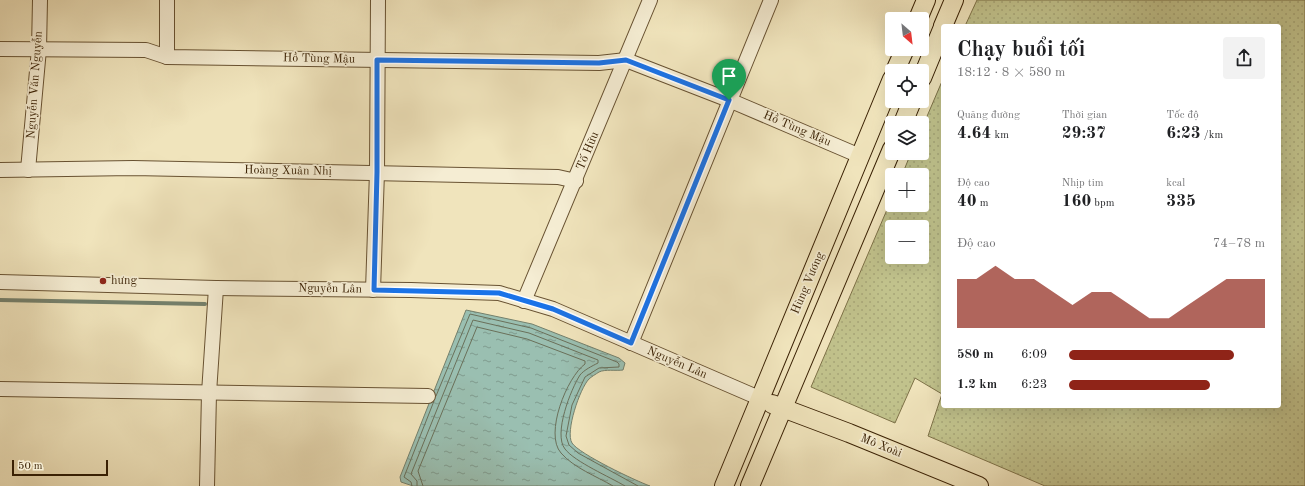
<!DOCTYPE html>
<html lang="vi">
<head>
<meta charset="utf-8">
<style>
  :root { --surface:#fff; --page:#f2f2f2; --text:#202124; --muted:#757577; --accent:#8f2418 }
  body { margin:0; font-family:"Old Standard TT",serif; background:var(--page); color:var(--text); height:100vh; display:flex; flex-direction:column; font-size:15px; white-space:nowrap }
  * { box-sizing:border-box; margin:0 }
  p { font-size:13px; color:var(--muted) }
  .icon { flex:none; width:22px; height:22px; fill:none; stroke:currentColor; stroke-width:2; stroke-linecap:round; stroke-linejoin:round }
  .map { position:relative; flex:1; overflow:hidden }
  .side { position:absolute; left:941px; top:24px; width:340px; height:384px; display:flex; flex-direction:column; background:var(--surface); border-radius:4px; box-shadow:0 4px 16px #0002 }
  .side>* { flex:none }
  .needle { width:26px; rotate:152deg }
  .buttons { position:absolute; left:885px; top:12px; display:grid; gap:8px }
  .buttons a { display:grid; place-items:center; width:44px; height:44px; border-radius:4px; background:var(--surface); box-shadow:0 4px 16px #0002; font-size:20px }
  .scale { position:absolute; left:12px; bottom:10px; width:96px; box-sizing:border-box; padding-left:4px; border:2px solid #3a2104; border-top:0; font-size:11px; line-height:14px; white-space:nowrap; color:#3a2104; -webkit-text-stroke:3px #f5edd3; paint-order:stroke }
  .pin { position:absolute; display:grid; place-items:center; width:34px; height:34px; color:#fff; margin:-41px -17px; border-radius:50% 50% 50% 0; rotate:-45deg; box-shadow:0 0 4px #0007 }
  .pin .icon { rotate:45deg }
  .round { display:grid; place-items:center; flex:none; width:42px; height:42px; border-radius:4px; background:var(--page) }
  .head { display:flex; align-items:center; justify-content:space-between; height:68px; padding:0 16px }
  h1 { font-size:22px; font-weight:700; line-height:30px }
  .metrics { display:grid; grid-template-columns:repeat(3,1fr); gap:6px; height:68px; padding:4px 16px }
  .metrics div { display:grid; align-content:center }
  .metrics b { font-size:17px; font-weight:700 }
  .metrics small { font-size:11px; font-weight:400 }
  .metrics p { font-size:11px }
  .chart { height:112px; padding:8px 16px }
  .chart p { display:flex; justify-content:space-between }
  .chart svg { width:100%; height:72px; margin-top:4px; fill:var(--accent); opacity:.7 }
  ul { padding:0 16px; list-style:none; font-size:13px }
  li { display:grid; grid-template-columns:64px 48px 1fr; align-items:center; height:30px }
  li i { height:10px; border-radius:5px; background:var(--accent) }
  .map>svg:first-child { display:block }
  .grass { fill:url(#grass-dots); stroke:#7e7248; fill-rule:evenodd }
  .water { fill:url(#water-ripples); stroke:#74806c }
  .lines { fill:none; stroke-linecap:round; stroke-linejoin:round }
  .shore { stroke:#6a705a; stroke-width:1 }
  .stream { stroke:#74806c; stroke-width:4 }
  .minor-casing { stroke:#685232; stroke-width:16 }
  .major-casing { stroke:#3a2104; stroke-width:20 }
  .minor { stroke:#f5edd3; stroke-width:14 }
  .major { stroke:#f0e4bc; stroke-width:18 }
  .route-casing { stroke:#fff; stroke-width:8 }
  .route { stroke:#1a73e8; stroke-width:5 }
  .poi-dot { fill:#8f2418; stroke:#f5edd3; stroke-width:1.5 }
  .labels { text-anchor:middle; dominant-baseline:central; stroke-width:3.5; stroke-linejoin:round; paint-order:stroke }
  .street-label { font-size:12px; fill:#3a2104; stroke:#f5edd3 }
  .poi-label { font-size:12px; fill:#3a2104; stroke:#f5edd3; text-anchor:start }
</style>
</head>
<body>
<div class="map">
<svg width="1305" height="486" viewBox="0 0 1305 486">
  <defs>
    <pattern id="grass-dots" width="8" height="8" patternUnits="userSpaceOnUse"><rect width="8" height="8" fill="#c1c28c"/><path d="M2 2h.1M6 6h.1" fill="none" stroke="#a7a677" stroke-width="1.8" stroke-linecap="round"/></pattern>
    <pattern id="water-ripples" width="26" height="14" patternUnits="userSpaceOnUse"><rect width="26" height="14" fill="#9abfb1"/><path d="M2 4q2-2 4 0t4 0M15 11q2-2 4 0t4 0" fill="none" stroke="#7f9b8e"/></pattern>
  </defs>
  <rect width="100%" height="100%" fill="#f0e4bc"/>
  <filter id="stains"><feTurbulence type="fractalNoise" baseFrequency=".005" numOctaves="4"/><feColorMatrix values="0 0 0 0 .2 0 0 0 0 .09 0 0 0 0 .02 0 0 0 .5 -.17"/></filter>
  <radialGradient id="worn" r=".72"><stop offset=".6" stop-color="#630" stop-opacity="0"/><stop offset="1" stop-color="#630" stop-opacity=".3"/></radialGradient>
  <path class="grass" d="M977 0H1305V486H1045L928 436 942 394 915 378 895 423 811 387 892 198V205H922V175H902L911 153H922V128L943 79V406H1279V26H965ZM892 227H922V257H892Z"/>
  <path class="water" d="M466 310 532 324 619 358 625 363 623 370C616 371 605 369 599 372 596 374 591 377 589 379 580 388 565 432 572 443 579 454 636 481 650 486H413L401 482 400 477Z"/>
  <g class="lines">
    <g class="shore">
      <polyline points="436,396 470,314 531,328 617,362 619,364 619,367 599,368 585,377 572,405 566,436 569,445 578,453 638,486"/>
      <polyline points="412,486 411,482 404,477 434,401"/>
      <path d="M417 486V481L411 474 473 320 529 333 598 360V363C592 366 584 370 580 375 571 389 553 434 565 449 575 462 610 477 625 486"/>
      <path d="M423 486 418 471 477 327 527 339 585 361V364C567 377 544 434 561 453 574 468 596 476 613 486"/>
    </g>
    <polyline class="stream" points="0,300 205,304"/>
    <defs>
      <g id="minor">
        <polyline points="167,0 167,57"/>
        <polyline points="0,49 146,50 167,57 599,63 626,60 729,100 860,156"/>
        <polyline points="0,170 133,168 558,177 576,181"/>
        <polyline points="28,170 39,49 40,0"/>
        <polyline points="0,282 216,288 411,290 499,293 553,309 759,398"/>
        <polyline points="373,290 377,172 378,0"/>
        <polyline points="524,301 650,0"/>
        <polyline points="631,343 771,0"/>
        <polyline points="0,389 428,396"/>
        <polyline points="207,486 209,393 216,288"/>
      </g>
      <g id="major">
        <polyline points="918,19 926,0"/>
        <polyline points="943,26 954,0"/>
        <polyline points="895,71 905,49"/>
        <polyline points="922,78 943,27"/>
        <polyline points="903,123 912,101"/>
        <polyline points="772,404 849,433 979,486"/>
        <polyline points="724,486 892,79"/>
        <polyline points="750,486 892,149"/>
      </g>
    </defs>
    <use href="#minor" class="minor-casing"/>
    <use href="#major" class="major-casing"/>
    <use href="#minor" class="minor"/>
    <use href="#major" class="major"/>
  </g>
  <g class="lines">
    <defs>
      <polygon id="route" points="377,60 599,63 626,60 729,100 631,343 553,309 499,293 374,290 377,172"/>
    </defs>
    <use href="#route" class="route-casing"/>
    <use href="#route" class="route"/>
  </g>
  <circle class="poi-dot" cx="103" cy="281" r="4"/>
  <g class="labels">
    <g class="street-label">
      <text transform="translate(319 59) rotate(1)">Hồ Tùng Mậu</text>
      <text transform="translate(35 85) rotate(-86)">Nguyễn Văn Nguyễn</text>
      <text transform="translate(797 129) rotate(23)">Hồ Tùng Mậu</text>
      <text transform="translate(588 151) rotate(-67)">Tố Hữu</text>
      <text transform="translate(288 171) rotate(1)">Hoàng Xuân Nhị</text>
      <text transform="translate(808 283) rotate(-67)">Hùng Vương</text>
      <text transform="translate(330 289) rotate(1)">Nguyễn Lân</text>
      <text transform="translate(677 363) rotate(23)">Nguyễn Lân</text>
      <text transform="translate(881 446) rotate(22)">Mô Xoài</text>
    </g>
    <g class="poi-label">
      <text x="111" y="281">hưng</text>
    </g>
  </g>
  <rect width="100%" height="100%" filter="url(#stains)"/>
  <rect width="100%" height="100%" fill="url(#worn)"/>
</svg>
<div class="buttons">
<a><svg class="needle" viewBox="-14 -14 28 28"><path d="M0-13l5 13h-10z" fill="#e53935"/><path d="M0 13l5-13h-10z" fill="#757577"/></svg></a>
<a><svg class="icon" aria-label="locate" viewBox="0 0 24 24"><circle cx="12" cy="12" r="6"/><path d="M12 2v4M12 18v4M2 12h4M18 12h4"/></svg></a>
<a><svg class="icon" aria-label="layers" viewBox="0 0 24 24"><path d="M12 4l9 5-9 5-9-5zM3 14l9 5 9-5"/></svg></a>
<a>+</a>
<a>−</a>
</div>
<div class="scale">50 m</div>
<div class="pin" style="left:729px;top:100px;background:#1e9e55"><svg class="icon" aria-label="arrive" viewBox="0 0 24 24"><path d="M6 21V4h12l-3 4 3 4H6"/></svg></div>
<section class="side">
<div class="head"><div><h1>Chạy buổi tối</h1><p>18:12 · 8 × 580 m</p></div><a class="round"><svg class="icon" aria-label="share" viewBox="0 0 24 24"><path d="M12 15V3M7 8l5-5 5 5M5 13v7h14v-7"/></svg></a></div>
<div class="metrics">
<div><p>Quãng đường</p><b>4.64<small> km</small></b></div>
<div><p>Thời gian</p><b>29:37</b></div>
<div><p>Tốc độ</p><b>6:23<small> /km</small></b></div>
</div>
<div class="metrics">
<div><p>Độ cao</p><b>40<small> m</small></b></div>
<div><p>Nhịp tim</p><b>160<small> bpm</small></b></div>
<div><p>kcal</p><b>335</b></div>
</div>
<div class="chart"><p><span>Độ cao</span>74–78 m</p>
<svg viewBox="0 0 160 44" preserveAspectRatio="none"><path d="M0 44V14L10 14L20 6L30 14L40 14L50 22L60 30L70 22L80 22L90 30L100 38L110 38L120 30L130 22L140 14L150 14L160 14V44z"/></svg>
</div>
<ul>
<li><b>580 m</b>6:09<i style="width:84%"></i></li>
<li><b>1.2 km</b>6:23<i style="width:72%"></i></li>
</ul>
</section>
</div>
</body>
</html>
